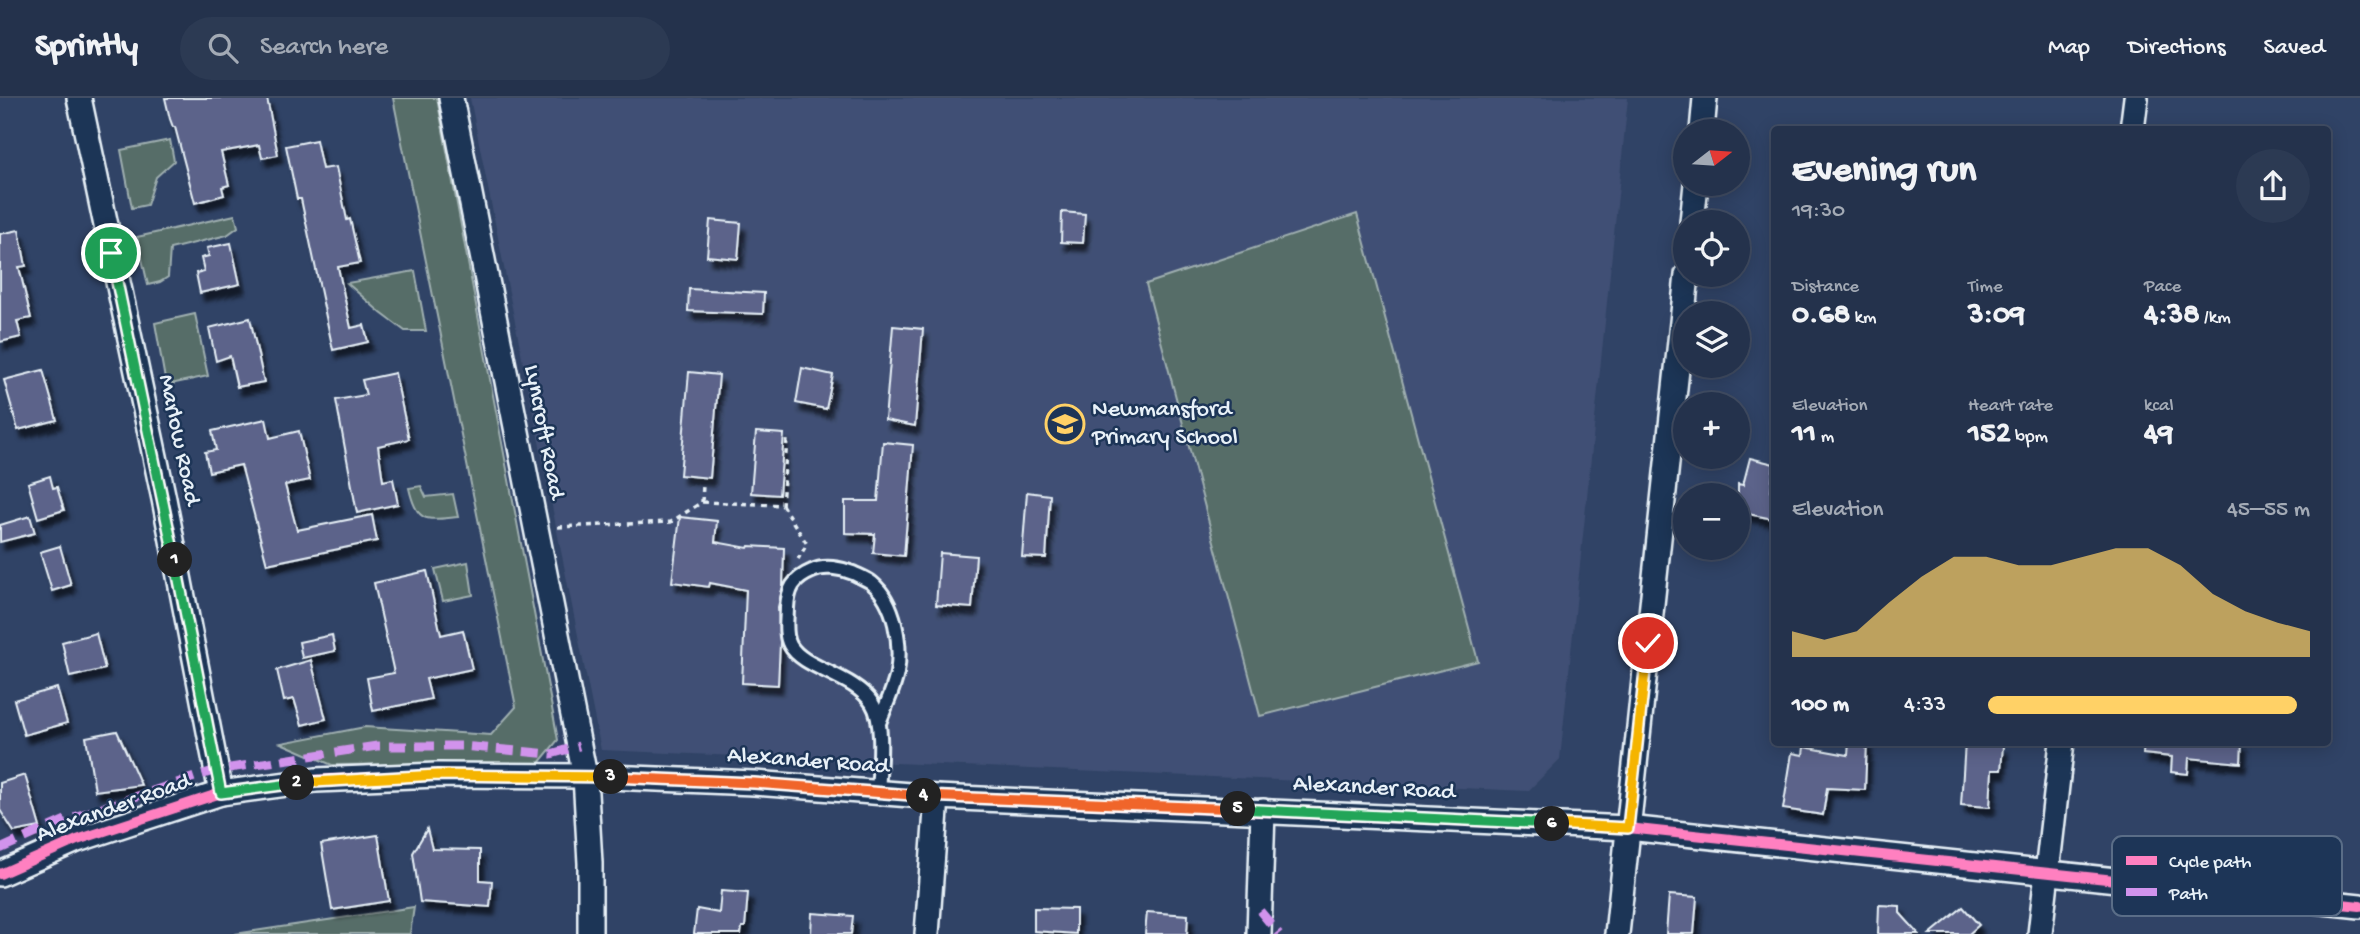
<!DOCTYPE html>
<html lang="en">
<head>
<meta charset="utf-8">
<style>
  :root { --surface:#24324c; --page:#2c3a53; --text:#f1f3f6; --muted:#a3aab5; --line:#414d64; --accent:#ffd166 }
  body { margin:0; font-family:"Gochi Hand",sans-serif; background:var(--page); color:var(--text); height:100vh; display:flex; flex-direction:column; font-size:26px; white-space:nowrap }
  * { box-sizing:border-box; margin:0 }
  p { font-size:23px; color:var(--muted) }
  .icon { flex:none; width:38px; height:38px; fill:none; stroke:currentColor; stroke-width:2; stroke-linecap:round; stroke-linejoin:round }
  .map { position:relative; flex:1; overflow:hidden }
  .drawer { position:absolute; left:1771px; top:28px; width:560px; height:620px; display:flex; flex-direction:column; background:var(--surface); border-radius:7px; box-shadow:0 4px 18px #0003,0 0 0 2px var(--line) }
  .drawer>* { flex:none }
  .needle { width:46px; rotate:73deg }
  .fabs { position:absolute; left:1673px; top:21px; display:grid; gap:14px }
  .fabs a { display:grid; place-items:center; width:77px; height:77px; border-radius:50%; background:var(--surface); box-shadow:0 4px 18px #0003,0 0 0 2px var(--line); font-size:35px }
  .pin { position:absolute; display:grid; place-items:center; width:60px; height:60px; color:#fff; margin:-30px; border:4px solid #fff; border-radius:50%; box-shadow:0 2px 7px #0007 }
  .km { position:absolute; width:35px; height:35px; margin:-18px; border-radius:50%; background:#222; color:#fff; font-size:19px; line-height:35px; text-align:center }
  .round { display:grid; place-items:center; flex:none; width:74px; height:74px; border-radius:37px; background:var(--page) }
  .overview { display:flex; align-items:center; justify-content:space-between; height:119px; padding:0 21px }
  h1 { font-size:38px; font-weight:700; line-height:52px }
  .stats { display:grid; grid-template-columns:repeat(3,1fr); gap:10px; height:119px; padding:7px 21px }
  .stats div { display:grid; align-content:center }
  .stats b { font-size:30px; font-weight:700 }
  .stats small { font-size:19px; font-weight:400 }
  .stats p { font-size:19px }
  .chart { height:196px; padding:14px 21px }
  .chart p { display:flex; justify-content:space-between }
  .chart svg { width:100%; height:126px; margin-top:7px; fill:var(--accent); opacity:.7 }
  ul { padding:0 21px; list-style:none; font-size:23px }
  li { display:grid; grid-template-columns:112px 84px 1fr; align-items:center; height:52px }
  li i { height:18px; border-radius:9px; background:var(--accent) }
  header { display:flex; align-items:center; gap:42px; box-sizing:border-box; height:98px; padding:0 35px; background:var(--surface); border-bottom:2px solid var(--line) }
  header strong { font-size:33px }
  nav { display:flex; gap:38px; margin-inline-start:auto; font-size:24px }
  .search { width:490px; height:63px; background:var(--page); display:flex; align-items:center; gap:18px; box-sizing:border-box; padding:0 24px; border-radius:38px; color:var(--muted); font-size:26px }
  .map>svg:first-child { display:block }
  .built { fill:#405074 }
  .green { fill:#566d68; stroke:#9fafb0; stroke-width:2 }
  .building { fill:#5c648a; stroke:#e8f1f8; stroke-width:2; filter:url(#shadow) }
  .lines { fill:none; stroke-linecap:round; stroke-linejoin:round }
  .lane-casing { stroke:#e8f1f8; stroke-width:18 }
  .street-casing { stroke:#e8f1f8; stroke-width:28 }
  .path { stroke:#e8f1f8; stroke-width:3.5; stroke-dasharray:5 5; stroke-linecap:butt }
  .lane { stroke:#1d3557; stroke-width:12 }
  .street { stroke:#1d3557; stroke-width:23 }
  .quiet { stroke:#d193ec; stroke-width:9; stroke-dasharray:18 9; stroke-linecap:butt }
  .cycleway-casing { stroke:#1d3557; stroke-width:15 }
  .cycleway { stroke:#ff80c0; stroke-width:10 }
  .split-1-casing { stroke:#fff; stroke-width:14 }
  .split-2-casing { stroke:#fff; stroke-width:14 }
  .split-3-casing { stroke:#fff; stroke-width:14 }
  .split-4-casing { stroke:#fff; stroke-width:14 }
  .split-5-casing { stroke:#fff; stroke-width:14 }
  .split-6-casing { stroke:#fff; stroke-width:14 }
  .split-7-casing { stroke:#fff; stroke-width:14 }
  .split-1 { stroke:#22a559; stroke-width:9 }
  .split-2 { stroke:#22a559; stroke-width:9 }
  .split-3 { stroke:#f5b400; stroke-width:9 }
  .split-4 { stroke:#f0652b; stroke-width:9 }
  .split-5 { stroke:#f0652b; stroke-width:9 }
  .split-6 { stroke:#22a559; stroke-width:9 }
  .split-7 { stroke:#f5b400; stroke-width:9 }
  .labels { text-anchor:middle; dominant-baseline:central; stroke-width:5; stroke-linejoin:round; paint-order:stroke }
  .poi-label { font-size:24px; fill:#e8f1f8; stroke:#1d3557; text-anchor:start }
  .street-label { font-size:24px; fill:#e8f1f8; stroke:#1d3557 }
  .key { fill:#1d3557; stroke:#5a6d87; stroke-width:2 }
  .key-label { font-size:19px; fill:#e8f1f8 }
</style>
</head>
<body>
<header>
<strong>Sprintly</strong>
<div class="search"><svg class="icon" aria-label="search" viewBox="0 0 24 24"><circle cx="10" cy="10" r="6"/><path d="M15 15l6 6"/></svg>Search here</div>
<nav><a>Map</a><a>Directions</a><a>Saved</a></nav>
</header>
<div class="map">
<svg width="2360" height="836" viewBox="0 0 2360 836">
  <defs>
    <filter id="shadow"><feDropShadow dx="4.5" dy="8" stdDeviation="2" flood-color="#0009"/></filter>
  </defs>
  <rect width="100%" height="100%" fill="#304366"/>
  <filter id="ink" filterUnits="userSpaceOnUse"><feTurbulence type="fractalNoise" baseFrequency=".0143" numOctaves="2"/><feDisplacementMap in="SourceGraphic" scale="14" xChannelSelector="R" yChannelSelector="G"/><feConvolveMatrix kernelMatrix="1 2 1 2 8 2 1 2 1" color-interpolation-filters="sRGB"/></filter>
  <g filter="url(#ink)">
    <polygon class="built" points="470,0 1628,0 1560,661 1528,693 601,652"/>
    <g class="green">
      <polygon points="393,0 437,0 558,642 539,665 332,667 281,645 365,629 491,637 516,609"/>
      <polygon points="170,42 174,63 156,79 147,107 132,110 121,52"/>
      <polygon points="1357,116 1478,563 1260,618 1146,186"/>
      <polygon points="235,117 238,129 227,137 170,151 168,179 160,184 148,187 137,139"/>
      <polygon points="415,173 426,233 405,233 381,215 347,185"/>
      <polygon points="195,216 208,278 166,287 155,225"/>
      <path d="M421 388 426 399 453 396 458 419C426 422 417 426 409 390Z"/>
      <polygon points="468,464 473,497 443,503 435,471"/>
      <polygon points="414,809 410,836 235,836"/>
    </g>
    <g class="building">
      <polygon points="165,0 267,0 278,57 262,60 259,47 221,54 229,87 222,89 224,97 195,105 175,29 173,29 170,21"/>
      <polygon points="316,42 322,71 336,69 347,122 350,121 360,165 338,169 351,230 364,227 368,244 333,252 301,101 297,101 286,48"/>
      <polygon points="1062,114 1085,116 1083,145 1061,144"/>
      <polygon points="710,122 741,125 738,161 707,158"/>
      <polygon points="19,132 26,168 19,169 31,220 17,223 21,239 0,244 0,136"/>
      <polygon points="231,145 240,186 200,195 196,175 204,173 201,160 209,158 207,150"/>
      <polygon points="689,191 764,195 763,216 688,213"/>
      <polygon points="250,220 264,284 237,289 230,258 216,263 209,230"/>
      <polygon points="893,228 923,231 915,328 885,322"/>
      <polygon points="802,270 833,277 826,311 796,305"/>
      <polygon points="43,272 57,322 18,332 4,282"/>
      <polygon points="689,274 719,277 710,380 680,377"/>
      <polygon points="395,275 409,341 378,348 383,383 393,381 398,406 357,415 336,302 366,297 362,282"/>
      <polygon points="266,321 270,340 299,333 310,382 285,387 297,432 372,417 377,443 267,466 241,367 209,374 205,354 216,352 212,333"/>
      <polygon points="756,334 784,336 779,397 751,395"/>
      <polygon points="883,344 913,347 904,458 873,455 875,436 845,435 845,403 878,403"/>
      <polygon points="1750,360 1774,366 1771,394 1774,395 1773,421 1738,414 1738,386 1743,387"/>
      <polygon points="50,378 53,390 57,389 64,412 38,420 28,385"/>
      <polygon points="1027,394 1050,397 1046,460 1022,459"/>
      <polygon points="30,418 35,435 0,444 0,427"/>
      <polygon points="680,419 717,423 715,444 748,450 749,448 784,450 783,488 778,509 780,545 778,587 742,585 746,492 710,485 709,489 672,484"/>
      <polygon points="60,448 71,487 52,493 40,454"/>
      <polygon points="940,455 976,458 972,510 936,507"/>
      <polygon points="427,473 441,537 463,532 472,571 426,581 431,601 373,613 367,580 394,575 374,485"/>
      <polygon points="96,535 105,571 70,579 62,544"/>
      <polygon points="332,537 335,553 302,560 299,544"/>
      <polygon points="311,562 326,621 302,627 294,601 284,603 277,572"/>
      <polygon points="57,590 67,625 24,637 14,602"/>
      <polygon points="117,633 141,687 95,693 86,639"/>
      <polygon points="1849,644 1867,644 1865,692 1827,690 1823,717 1783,711 1792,655 1803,657 1804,649 1848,657"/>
      <polygon points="1965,644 1982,644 1982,647 2003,648 2001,672 1992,672 1990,709 1961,707"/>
      <polygon points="2144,644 2242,644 2241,665 2189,660 2188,676 2171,674 2172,659 2143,656"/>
      <polygon points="25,677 40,729 14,734 0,712 0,685"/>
      <polygon points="427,731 432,751 480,752 480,782 492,783 490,809 420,804 413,755"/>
      <polygon points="378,737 389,803 332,812 321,746"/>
      <polygon points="721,793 748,795 745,829 742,829 741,836 694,836 697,811 719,815"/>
      <polygon points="1669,797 1697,799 1694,836 1666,836"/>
      <polygon points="1879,807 1900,808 1900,815 1919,836 1878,836"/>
      <polygon points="1963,809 1979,827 1969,836 1930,836"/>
      <polygon points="1034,810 1076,811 1076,836 1034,833"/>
      <polygon points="1147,814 1188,817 1187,836 1145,836"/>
      <polygon points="812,815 853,818 851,836 811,836"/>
    </g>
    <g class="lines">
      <defs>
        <path id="lane" d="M878 695C879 671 885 625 872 605 854 577 803 571 790 547 784 536 787 521 787 510 788 491 793 481 812 473 824 467 841 470 853 475 859 478 867 481 872 485 895 504 902 546 897 575 894 591 885 609 879 625"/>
        <g id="street">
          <polyline points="79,0 164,401 221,695"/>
          <polyline points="451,0 585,678 590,765 590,836"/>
          <polyline points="2132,32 2136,0"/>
          <polyline points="1702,33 1705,0"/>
          <polyline points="1692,124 1696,86"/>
          <polyline points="0,776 77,742 221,695 316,682 437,677 585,678 754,685 937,699 1628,730 2360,808"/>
          <polyline points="927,836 937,699"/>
          <polyline points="1259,836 1263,713"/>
          <polyline points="1617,836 1687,177"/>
          <polyline points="2040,836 2062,644"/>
        </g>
      </defs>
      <use href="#lane" class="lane-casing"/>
      <use href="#street" class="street-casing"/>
      <g class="path">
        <polyline points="702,404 703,387"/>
        <polyline points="782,407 787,342"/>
        <polyline points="558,429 671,424 702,404 782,407 807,446 798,461"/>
      </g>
      <use href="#lane" class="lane"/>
      <use href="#street" class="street"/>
      <g class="quiet">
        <polyline points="0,751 68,721 216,672 377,648 462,648 551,656 579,648"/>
        <polyline points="1260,813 1279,836"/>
      </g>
      <defs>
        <polyline id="cycleway" points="0,776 77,742 221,695 316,682 437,677 585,678 754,685 937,699 1628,730 2360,808"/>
      </defs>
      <use href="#cycleway" class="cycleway-casing"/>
      <use href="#cycleway" class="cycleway"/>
    </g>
  </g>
  <g class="lines" filter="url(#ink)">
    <defs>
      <polyline id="split-1" points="111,155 175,462"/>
      <polyline id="split-2" points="175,462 221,695 297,685"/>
      <polyline id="split-3" points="297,685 437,677 611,679"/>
      <polyline id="split-4" points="611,679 754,685 924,698"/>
      <polyline id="split-5" points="924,698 1238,711"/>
      <polyline id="split-6" points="1238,711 1552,726"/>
      <polyline id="split-7" points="1552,726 1628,730 1648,545"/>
    </defs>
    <use href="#split-1" class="split-1-casing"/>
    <use href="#split-2" class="split-2-casing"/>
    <use href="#split-3" class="split-3-casing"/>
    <use href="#split-4" class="split-4-casing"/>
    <use href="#split-5" class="split-5-casing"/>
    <use href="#split-6" class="split-6-casing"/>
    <use href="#split-7" class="split-7-casing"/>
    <use href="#split-1" class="split-1"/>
    <use href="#split-2" class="split-2"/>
    <use href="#split-3" class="split-3"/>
    <use href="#split-4" class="split-4"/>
    <use href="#split-5" class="split-5"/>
    <use href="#split-6" class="split-6"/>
    <use href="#split-7" class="split-7"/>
  </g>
  <defs>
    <symbol id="school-ring" viewBox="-11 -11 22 22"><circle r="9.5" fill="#1d3557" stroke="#ffd166" stroke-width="1.5"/><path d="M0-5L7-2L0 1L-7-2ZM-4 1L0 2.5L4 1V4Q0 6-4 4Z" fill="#ffd166"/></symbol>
  </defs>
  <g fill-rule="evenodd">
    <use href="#school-ring" x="1043" y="304" width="44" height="44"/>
  </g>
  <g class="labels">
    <g class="poi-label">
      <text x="1092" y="312">Newmansford<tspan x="1092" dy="28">Primary School</tspan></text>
    </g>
    <g class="street-label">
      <text transform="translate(543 334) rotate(79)">Lyncroft Road</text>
      <text transform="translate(178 342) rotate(78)">Marlow Road</text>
      <text transform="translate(808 664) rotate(4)">Alexander Road</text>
      <text transform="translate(1374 691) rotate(3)">Alexander Road</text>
      <text transform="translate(114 711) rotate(-20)">Alexander Road</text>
    </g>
  </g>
  <rect x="2112" y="738" width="230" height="80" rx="10" class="key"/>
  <rect x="2126" y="758" width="31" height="9" fill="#ff80c0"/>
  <rect x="2126" y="790" width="31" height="8" fill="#d193ec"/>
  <g class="key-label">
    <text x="2169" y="769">Cycle path</text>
    <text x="2169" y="801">Path</text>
  </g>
</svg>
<div class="fabs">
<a><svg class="needle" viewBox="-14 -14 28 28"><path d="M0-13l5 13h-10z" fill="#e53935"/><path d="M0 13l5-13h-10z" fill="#a3aab5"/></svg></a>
<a><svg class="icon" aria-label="locate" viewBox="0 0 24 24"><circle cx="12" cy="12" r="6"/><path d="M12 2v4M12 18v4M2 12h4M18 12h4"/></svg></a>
<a><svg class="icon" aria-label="layers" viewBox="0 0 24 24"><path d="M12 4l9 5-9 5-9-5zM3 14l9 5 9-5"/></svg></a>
<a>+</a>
<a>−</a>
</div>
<div class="pin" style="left:111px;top:155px;background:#1e9e55"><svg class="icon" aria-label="arrive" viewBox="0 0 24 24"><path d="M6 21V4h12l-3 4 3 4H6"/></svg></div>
<div class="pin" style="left:1648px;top:545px;background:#d93025"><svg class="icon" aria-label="check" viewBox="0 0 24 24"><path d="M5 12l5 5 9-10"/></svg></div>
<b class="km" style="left:175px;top:462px">1</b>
<b class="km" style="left:297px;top:685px">2</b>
<b class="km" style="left:611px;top:679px">3</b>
<b class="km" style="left:924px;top:698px">4</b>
<b class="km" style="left:1238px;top:711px">5</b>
<b class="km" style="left:1552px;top:726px">6</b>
<section class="drawer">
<div class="overview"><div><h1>Evening run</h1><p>19:30</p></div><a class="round"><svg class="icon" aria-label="share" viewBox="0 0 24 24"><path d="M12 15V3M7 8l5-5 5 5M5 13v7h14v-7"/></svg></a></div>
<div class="stats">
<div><p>Distance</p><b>0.68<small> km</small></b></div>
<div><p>Time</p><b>3:09</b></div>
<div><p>Pace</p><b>4:38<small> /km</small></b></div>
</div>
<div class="stats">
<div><p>Elevation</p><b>11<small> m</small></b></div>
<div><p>Heart rate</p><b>152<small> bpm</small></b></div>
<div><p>kcal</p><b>49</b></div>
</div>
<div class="chart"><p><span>Elevation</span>45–55 m</p>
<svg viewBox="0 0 160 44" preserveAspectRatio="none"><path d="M0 44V35L10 38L20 35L30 25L40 16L50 9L60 9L70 12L80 12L90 9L100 6L110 6L120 12L130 22L140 28L150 32L160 35V44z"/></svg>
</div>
<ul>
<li><b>100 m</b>4:33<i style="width:96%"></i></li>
</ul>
</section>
</div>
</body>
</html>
